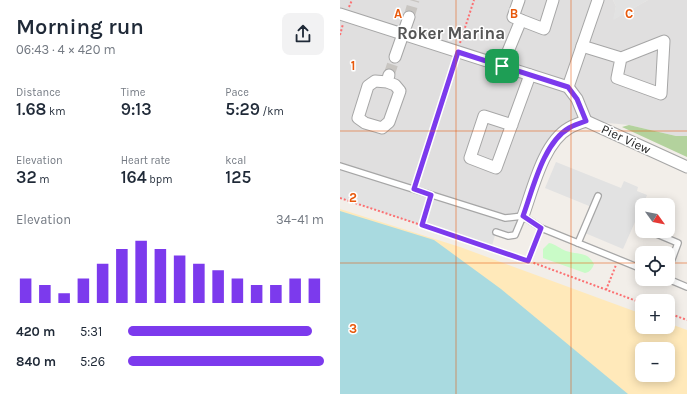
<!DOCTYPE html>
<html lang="en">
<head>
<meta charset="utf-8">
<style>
  :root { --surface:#fff; --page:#f2f2f3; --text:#1f2937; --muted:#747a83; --accent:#7c3aed }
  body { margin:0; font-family:Karla,sans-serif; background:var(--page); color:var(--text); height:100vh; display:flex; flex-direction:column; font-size:15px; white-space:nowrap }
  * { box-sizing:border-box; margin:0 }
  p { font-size:13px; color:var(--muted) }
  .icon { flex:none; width:22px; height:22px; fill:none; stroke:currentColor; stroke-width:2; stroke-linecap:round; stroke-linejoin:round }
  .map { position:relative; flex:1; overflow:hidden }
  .drawer { display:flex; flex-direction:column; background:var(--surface); width:340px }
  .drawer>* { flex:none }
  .needle { width:26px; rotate:123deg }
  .fabs { position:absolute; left:295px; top:198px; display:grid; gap:8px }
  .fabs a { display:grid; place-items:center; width:40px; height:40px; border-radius:8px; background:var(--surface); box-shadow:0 2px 10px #0003; font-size:20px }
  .pin { position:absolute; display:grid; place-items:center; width:34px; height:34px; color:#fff; margin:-17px; border-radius:8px; box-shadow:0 2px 6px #0006 }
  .round { display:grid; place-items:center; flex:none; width:42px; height:42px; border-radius:8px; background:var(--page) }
  .headline { display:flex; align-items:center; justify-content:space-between; height:68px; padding:0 16px }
  h1 { font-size:22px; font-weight:600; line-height:30px }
  .metrics { display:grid; grid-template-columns:repeat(3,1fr); gap:6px; height:68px; padding:4px 16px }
  .metrics div { display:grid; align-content:center }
  .metrics b { font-size:17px; font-weight:600 }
  .metrics small { font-size:11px; font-weight:400 }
  .metrics p { font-size:11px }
  .chart { height:112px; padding:8px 16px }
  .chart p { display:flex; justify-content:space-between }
  .chart svg { width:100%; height:72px; margin-top:4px; stroke:var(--accent); stroke-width:6 }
  ul { padding:0 16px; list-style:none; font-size:13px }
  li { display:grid; grid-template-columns:64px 48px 1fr; align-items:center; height:30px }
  li i { height:10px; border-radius:5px; background:var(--accent) }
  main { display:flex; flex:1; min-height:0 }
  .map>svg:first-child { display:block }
  .residential { fill:#e0dfdf }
  .forest { fill:#b3d29d }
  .sand { fill:#ffe9ba; fill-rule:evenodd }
  .park { fill:#c9fbc7 }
  .parking { fill:#e2e2e2 }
  .water { fill:#a9dae0 }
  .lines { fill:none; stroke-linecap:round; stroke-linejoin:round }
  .street-tunnel { stroke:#c8c5c1; stroke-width:11; stroke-dasharray:11 5.5; stroke-linecap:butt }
  .lane-casing { stroke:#a6a6a6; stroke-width:8 }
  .street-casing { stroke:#a6a6a6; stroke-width:13 }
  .path { stroke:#fc7072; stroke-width:2; stroke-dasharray:2 2; stroke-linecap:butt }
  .lane { stroke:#fff; stroke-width:5.5 }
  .street { stroke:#fff; stroke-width:11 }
  .route-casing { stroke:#fff; stroke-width:8 }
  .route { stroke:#7c3aed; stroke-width:5 }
  .grid { fill:none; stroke:#e8590c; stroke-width:1; stroke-opacity:0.55 }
  .labels { text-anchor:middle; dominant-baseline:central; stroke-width:3; stroke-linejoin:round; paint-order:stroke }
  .street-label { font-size:13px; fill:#222; stroke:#fff }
  .district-label { font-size:17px; font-weight:bold; fill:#555; stroke:#fff }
  .grid-label { font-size:13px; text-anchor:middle; font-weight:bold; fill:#e8590c; stroke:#fff; stroke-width:3; stroke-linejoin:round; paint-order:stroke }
</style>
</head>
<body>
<main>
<section class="drawer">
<div class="headline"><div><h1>Morning run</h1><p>06:43 · 4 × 420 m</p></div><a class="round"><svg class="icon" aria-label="share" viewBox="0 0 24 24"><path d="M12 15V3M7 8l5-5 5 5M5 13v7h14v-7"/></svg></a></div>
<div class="metrics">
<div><p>Distance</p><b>1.68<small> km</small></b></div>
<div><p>Time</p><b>9:13</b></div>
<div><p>Pace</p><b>5:29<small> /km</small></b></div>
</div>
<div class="metrics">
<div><p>Elevation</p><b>32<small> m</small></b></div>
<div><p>Heart rate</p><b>164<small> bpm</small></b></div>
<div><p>kcal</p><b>125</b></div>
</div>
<div class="chart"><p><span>Elevation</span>34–41 m</p>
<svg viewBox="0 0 160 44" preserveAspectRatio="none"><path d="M5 44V29M15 44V33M25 44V38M35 44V29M45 44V20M55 44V11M65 44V6M75 44V11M85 44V15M95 44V20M105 44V24M115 44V29M125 44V33M135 44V33M145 44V29M155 44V29"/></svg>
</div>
<ul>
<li><b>420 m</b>5:31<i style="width:94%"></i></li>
<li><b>840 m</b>5:26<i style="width:100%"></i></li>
</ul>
</section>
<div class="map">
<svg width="347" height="394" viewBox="0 0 347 394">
  <rect width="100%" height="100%" fill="#f2eee9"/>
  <polygon class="residential" points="0,0 273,0 276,6 274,19 308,0 347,0 347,136 336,136 289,125 246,121 215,139 183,216 165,218 0,166"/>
  <polygon class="forest" points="289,125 336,136 347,136 347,157 282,127"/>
  <path class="sand" d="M0 209 120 247 302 314V327H328V323L347 330V394H54L0 357ZM302 349H328V375H302Z"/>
  <path class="park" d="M209 243C216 244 220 249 226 251 238 255 247 251 254 264 252 269 250 272 245 273L203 258V249Z"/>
  <g class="parking">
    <polygon points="273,0 308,0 273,20 276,6"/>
    <polygon points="216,162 281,188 284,181 298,187 297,191 307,195 283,249 245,233 254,208 205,188"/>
    <polygon points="0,166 165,218 183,216 175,235 156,232 151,249 0,198"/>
  </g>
  <polygon class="water" points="0,211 94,240 161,289 288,394 0,394"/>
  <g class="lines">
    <g class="street-tunnel">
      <polyline points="69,17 74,0"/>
      <polyline points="49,75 55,57"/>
    </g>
    <defs>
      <g id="lane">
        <polyline points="0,166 165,218 183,216 201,228 302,269"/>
        <polyline points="156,232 168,236 175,235 183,216"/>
        <polyline points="312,232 338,243 328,270"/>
        <polyline points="238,243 258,196"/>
        <polyline points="328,279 347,287"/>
      </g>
      <g id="street">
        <polyline points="179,0 173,17 204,29 213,0"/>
        <polyline points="0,14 228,87 237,99 246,121"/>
        <polyline points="242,46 281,58 324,41 321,94 277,78 281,58"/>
        <polyline points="55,57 69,17"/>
        <polyline points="162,66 181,20"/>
        <polyline points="47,82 35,81 28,86 18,118 25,123 42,128 49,122 60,91 55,85 47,82 49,75"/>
        <polyline points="228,87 258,0"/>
        <polyline points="172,125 144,116 130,158 156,168 190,75"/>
        <path d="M183 216C193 189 203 143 229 128 234 125 240 123 246 121L347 167"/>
      </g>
    </defs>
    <use href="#lane" class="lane-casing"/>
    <use href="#street" class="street-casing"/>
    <g class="path">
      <polyline points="9,7 12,0"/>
      <polyline points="0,35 3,24"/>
      <polyline points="120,43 134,0"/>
      <polyline points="76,182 115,60"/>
      <polyline points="0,198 186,260 302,303"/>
      <polyline points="82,225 89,202"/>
      <polyline points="188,261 199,235"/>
      <polyline points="266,290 276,265"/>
      <polyline points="328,313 347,320"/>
    </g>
    <use href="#lane" class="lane"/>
    <use href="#street" class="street"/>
  </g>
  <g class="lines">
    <defs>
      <path id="route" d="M118 52 228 87 237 99 246 121C240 123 234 125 229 128 203 143 193 189 183 216L201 228 188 261 82 225 91 195 74 189Z"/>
    </defs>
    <use href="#route" class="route-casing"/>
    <use href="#route" class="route"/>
  </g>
  <path class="grid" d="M116 0V394M231 0V394M0 131H347M0 263H302M328 263H347"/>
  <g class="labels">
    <g class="street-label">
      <text transform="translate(286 139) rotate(25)">Pier View</text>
    </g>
    <g class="district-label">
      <text x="111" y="33">Roker Marina</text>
    </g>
  </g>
  <g class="grid-label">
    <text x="58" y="18">A</text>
    <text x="174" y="18">B</text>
    <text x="289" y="18">C</text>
    <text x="13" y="70">1</text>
    <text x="13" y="202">2</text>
    <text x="13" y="333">3</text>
  </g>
</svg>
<div class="fabs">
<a><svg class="needle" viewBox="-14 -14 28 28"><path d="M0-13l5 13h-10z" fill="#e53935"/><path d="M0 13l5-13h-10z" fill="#747a83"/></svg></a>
<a><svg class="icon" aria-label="locate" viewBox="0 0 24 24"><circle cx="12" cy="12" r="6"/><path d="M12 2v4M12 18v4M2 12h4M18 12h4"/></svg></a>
<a>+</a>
<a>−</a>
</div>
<div class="pin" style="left:162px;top:66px;background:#1e9e55"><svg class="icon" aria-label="arrive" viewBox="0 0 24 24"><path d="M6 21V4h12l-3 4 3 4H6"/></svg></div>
</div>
</main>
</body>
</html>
